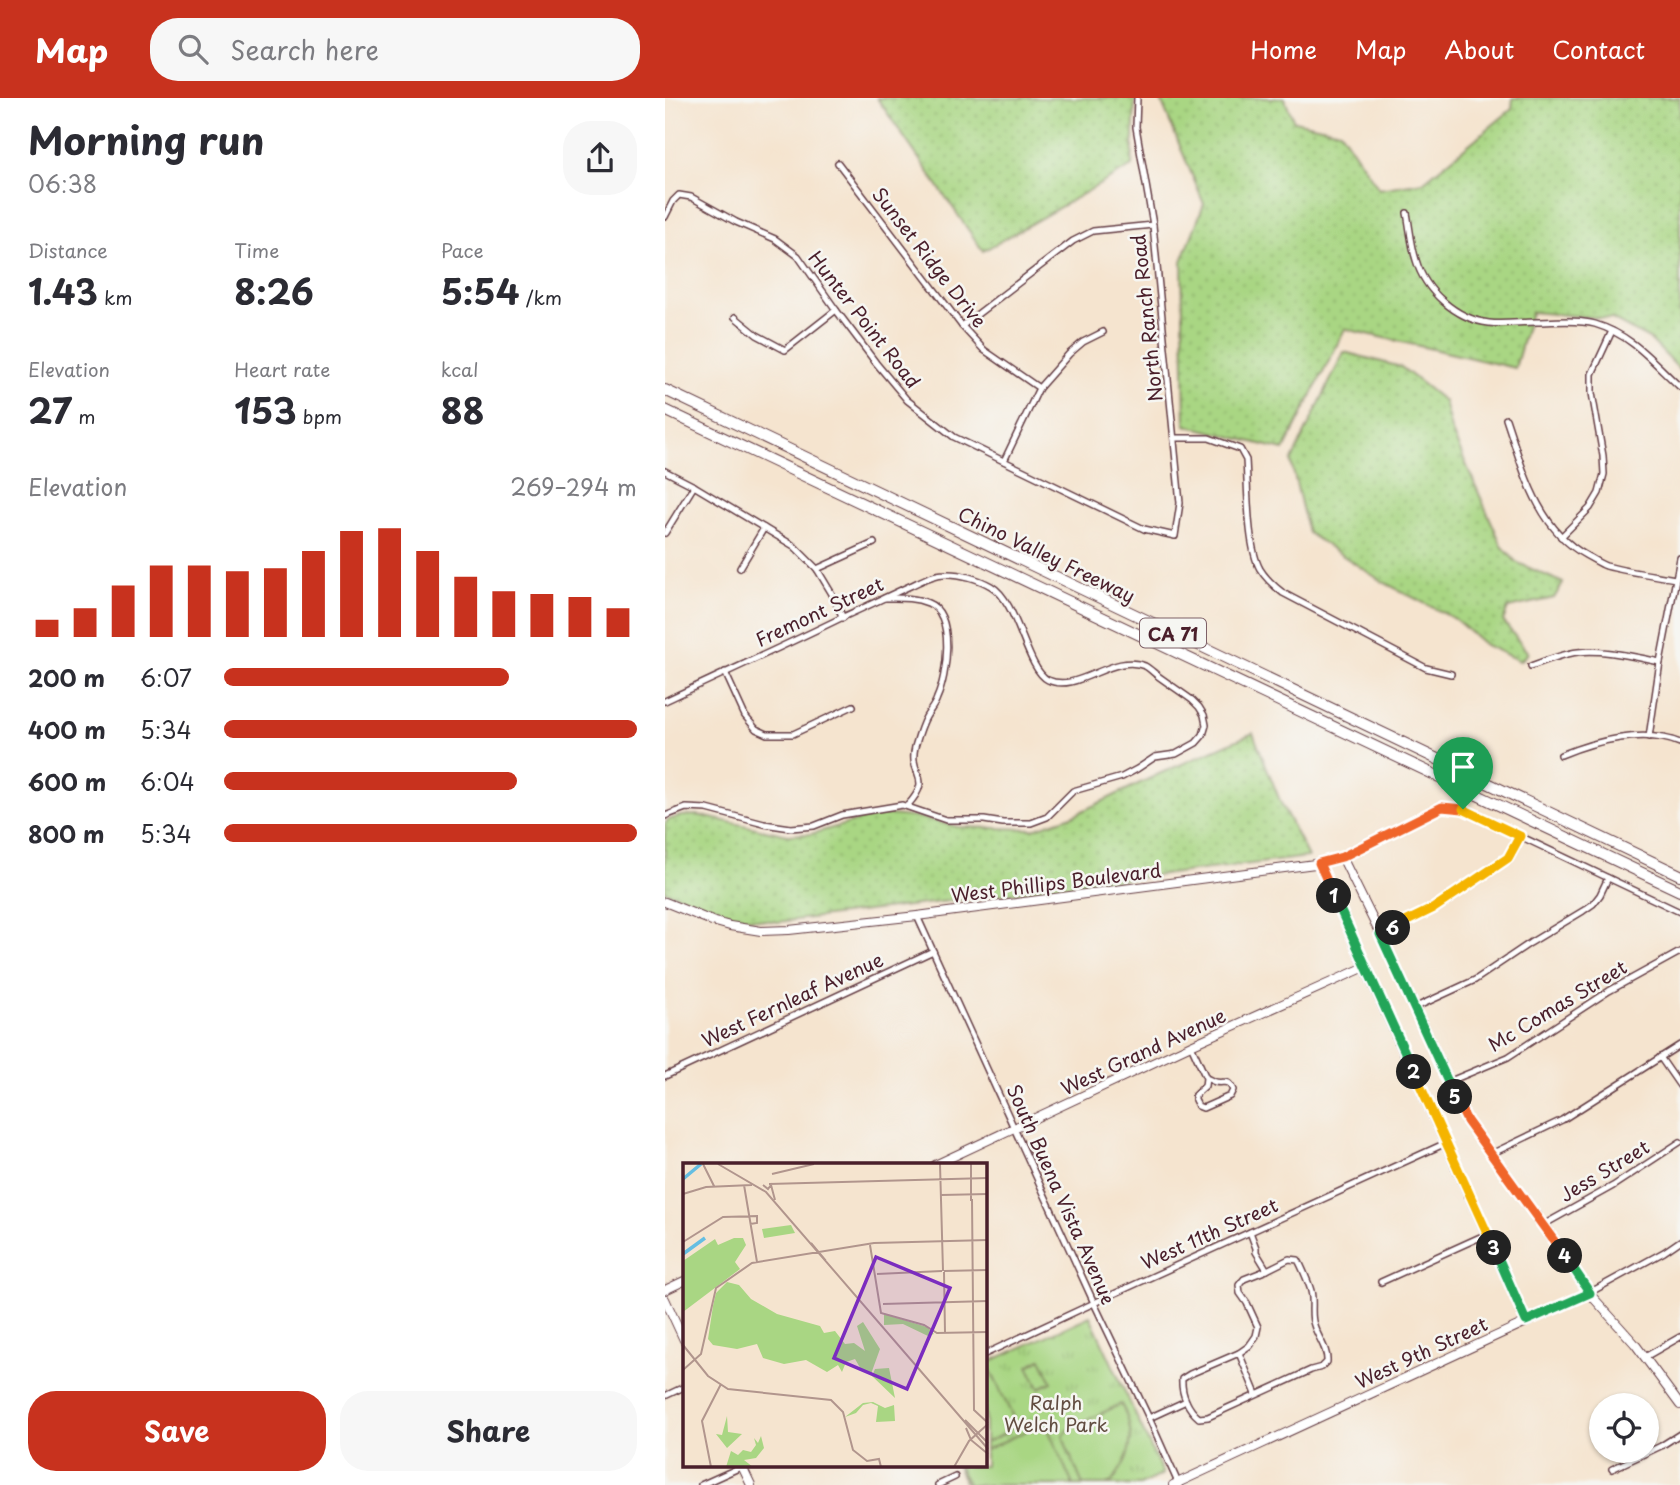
<!DOCTYPE html>
<html lang="en">
<head>
<meta charset="utf-8">
<style>
  :root { --surface:#fff; --page:#f7f7f7; --text:#2b2b33; --muted:#7c7c81; --accent:#c8321e }
  body { margin:0; font-family:"Playpen Sans",sans-serif; background:var(--page); color:var(--text); height:100vh; display:flex; flex-direction:column; font-size:26px; white-space:nowrap }
  * { box-sizing:border-box; margin:0 }
  p { font-size:23px; color:var(--muted) }
  .icon { flex:none; width:38px; height:38px; fill:none; stroke:currentColor; stroke-width:2; stroke-linecap:round; stroke-linejoin:round }
  .map { position:relative; flex:1; overflow:hidden }
  .sheet { display:flex; flex-direction:column; background:var(--surface); width:665px }
  .sheet>* { flex:none }
  .tools { position:absolute; left:924px; top:1295px; display:grid; gap:14px }
  .tools a { display:grid; place-items:center; width:70px; height:70px; border-radius:50%; background:var(--surface); box-shadow:0 2px 5px #0004; font-size:35px }
  .pin { position:absolute; display:grid; place-items:center; width:60px; height:60px; color:#fff; margin:-72px -30px; border-radius:50% 50% 50% 0; rotate:-45deg; box-shadow:0 0 7px #0007 }
  .pin .icon { rotate:45deg }
  .km { position:absolute; width:35px; height:35px; margin:-18px; border-radius:50%; background:#222; color:#fff; font-size:19px; line-height:35px; text-align:center }
  .round { display:grid; place-items:center; flex:none; width:74px; height:74px; border-radius:28px; background:var(--page) }
  .overview { display:flex; align-items:center; justify-content:space-between; height:119px; padding:0 28px }
  h1 { font-size:38px; font-weight:700; line-height:52px }
  .figures { display:grid; grid-template-columns:repeat(3,1fr); gap:10px; height:119px; padding:7px 28px }
  .figures div { display:grid; align-content:center }
  .figures b { font-size:35px; font-weight:700 }
  .figures small { font-size:19px; font-weight:400 }
  .figures p { font-size:19px }
  .chart { height:196px; padding:14px 28px }
  .chart p { display:flex; justify-content:space-between }
  .chart svg { width:100%; height:126px; margin-top:7px; stroke:var(--accent); stroke-width:6 }
  .action { display:flex; gap:14px; margin-top:auto; padding:14px 28px }
  .action a { flex:1; height:80px; border-radius:28px; background:var(--accent); color:#fff; font-size:28px; font-weight:700; line-height:80px; text-align:center }
  .action a+a { background:var(--page); color:var(--text) }
  ul { padding:0 28px; list-style:none; font-size:23px }
  li { display:grid; grid-template-columns:112px 84px 1fr; align-items:center; height:52px }
  li i { height:18px; border-radius:9px; background:var(--accent) }
  header { display:flex; align-items:center; gap:42px; box-sizing:border-box; height:98px; padding:0 35px; background:var(--accent); color:#fff }
  header strong { font-size:33px }
  nav { display:flex; gap:38px; margin-inline-start:auto; font-size:24px }
  .search { width:490px; height:63px; background:var(--page); display:flex; align-items:center; gap:18px; box-sizing:border-box; padding:0 24px; border-radius:28px; color:var(--muted); font-size:26px }
  main { display:flex; flex:1; min-height:0 }
  .map>svg:first-child { display:block }
  .grass { fill:url(#grass-dots); stroke:#7a7a57; stroke-width:2 }
  .park { fill:url(#park-tufts); stroke:#7a7a57; stroke-width:2 }
  .pitch { fill:#a9d683; stroke:#7a7a57; stroke-width:2 }
  .lines { fill:none; stroke-linecap:round; stroke-linejoin:round }
  .street-casing { stroke:#643d44; stroke-width:8 }
  .secondary-casing { stroke:#643d44; stroke-width:10 }
  .highway-casing { stroke:#643d44; stroke-width:12 }
  .street { stroke:#fff; stroke-width:5 }
  .secondary { stroke:#fff; stroke-width:8 }
  .highway { stroke:#fff; stroke-width:10 }
  .split-1-casing { stroke:#fff; stroke-width:14 }
  .split-2-casing { stroke:#fff; stroke-width:14 }
  .split-3-casing { stroke:#fff; stroke-width:14 }
  .split-4-casing { stroke:#fff; stroke-width:14 }
  .split-5-casing { stroke:#fff; stroke-width:14 }
  .split-6-casing { stroke:#fff; stroke-width:14 }
  .split-7-casing { stroke:#fff; stroke-width:14 }
  .split-1 { stroke:#f0652b; stroke-width:9 }
  .split-2 { stroke:#22a559; stroke-width:9 }
  .split-3 { stroke:#f5b400; stroke-width:9 }
  .split-4 { stroke:#22a559; stroke-width:9 }
  .split-5 { stroke:#f0652b; stroke-width:9 }
  .split-6 { stroke:#22a559; stroke-width:9 }
  .split-7 { stroke:#f5b400; stroke-width:9 }
  .labels { text-anchor:middle; dominant-baseline:central; stroke-width:5; stroke-linejoin:round; paint-order:stroke }
  .shield { fill:#f6f6f2; stroke:#7e6067; stroke-width:2 }
  .shield-label { font-size:18px; font-weight:bold; fill:#4a1f2b }
  .street-label { font-size:19px; fill:#4a1f2b; stroke:#f6f6f2 }
  .park-label { font-size:19px; fill:#624d41; stroke:#f6f6f2 }
  .inset-river { fill:none; stroke:#65bee2; stroke-width:3.5 }
  .inset-road { fill:none; stroke:#b1958d; stroke-width:2 }
  .view { fill:#7b2cbf; fill-opacity:0.15; stroke:#7b2cbf; stroke-width:3.5 }
  .inset-edge { fill:none; stroke:#4a1f2b; stroke-width:3.5 }
</style>
</head>
<body>
<header>
<strong>Map</strong>
<div class="search"><svg class="icon" aria-label="search" viewBox="0 0 24 24"><circle cx="10" cy="10" r="6"/><path d="M15 15l6 6"/></svg>Search here</div>
<nav><a>Home</a><a>Map</a><a>About</a><a>Contact</a></nav>
</header>
<main>
<section class="sheet">
<div class="overview"><div><h1>Morning run</h1><p>06:38</p></div><a class="round"><svg class="icon" aria-label="share" viewBox="0 0 24 24"><path d="M12 15V3M7 8l5-5 5 5M5 13v7h14v-7"/></svg></a></div>
<div class="figures">
<div><p>Distance</p><b>1.43<small> km</small></b></div>
<div><p>Time</p><b>8:26</b></div>
<div><p>Pace</p><b>5:54<small> /km</small></b></div>
</div>
<div class="figures">
<div><p>Elevation</p><b>27<small> m</small></b></div>
<div><p>Heart rate</p><b>153<small> bpm</small></b></div>
<div><p>kcal</p><b>88</b></div>
</div>
<div class="chart"><p><span>Elevation</span>269–294 m</p>
<svg viewBox="0 0 160 44" preserveAspectRatio="none"><path d="M5 44V38M15 44V34M25 44V26M35 44V19M45 44V19M55 44V21M65 44V20M75 44V14M85 44V7M95 44V6M105 44V14M115 44V23M125 44V28M135 44V29M145 44V30M155 44V34"/></svg>
</div>
<ul>
<li><b>200 m</b>6:07<i style="width:69%"></i></li>
<li><b>400 m</b>5:34<i style="width:100%"></i></li>
<li><b>600 m</b>6:04<i style="width:71%"></i></li>
<li><b>800 m</b>5:34<i style="width:100%"></i></li>
</ul>
<div class="action"><a>Save</a><a>Share</a></div>
</section>
<div class="map">
<svg width="1015" height="1387" viewBox="0 0 1015 1387">
  <defs>
    <pattern id="grass-dots" width="8" height="8" patternUnits="userSpaceOnUse" patternTransform="scale(1.75)"><rect width="8" height="8" fill="#a9d683"/><path d="M2 2h.1M6 6h.1" fill="none" stroke="#93b771" stroke-width="1.8" stroke-linecap="round"/></pattern>
    <pattern id="park-tufts" width="24" height="20" patternUnits="userSpaceOnUse" patternTransform="scale(1.75)"><rect width="24" height="20" fill="#a9d683"/><path d="M3 7l-1-3M5 7V3M7 7l1-3M15 17l-1-3M17 17v-4M19 17l1-3" fill="none" stroke="#93b771"/></pattern>
  </defs>
  <rect width="100%" height="100%" fill="#f6f6f2"/>
  <filter id="ink" filterUnits="userSpaceOnUse"><feTurbulence type="fractalNoise" baseFrequency=".0143" numOctaves="2"/><feDisplacementMap in="SourceGraphic" scale="14" xChannelSelector="R" yChannelSelector="G"/><feConvolveMatrix kernelMatrix="1 2 1 2 8 2 1 2 1" color-interpolation-filters="sRGB"/></filter>
  <filter id="wash" filterUnits="userSpaceOnUse"><feTurbulence type="fractalNoise" baseFrequency=".00686" numOctaves="4" result="noise"/><feDisplacementMap in="SourceGraphic" scale="28" xChannelSelector="R" yChannelSelector="G"/><feGaussianBlur stdDeviation="1.57" result="paint"/><feColorMatrix in="noise" values="0 0 0 0 0 0 0 0 0 0 0 0 0 0 0 0 0 1.4 0 .05"/><feComposite in="paint" operator="in"/></filter>
  <g filter="url(#wash)">
    <rect width="100%" height="100%" fill="#f5e4cf"/>
    <g class="grass">
      <polygon points="212,0 470,0 467,68 318,153"/>
      <polygon points="495,0 619,0 629,23 675,33 714,91 758,84 847,11 848,0 1015,0 1015,272 986,242 947,221 866,214 850,270 680,231 619,352 520,327 517,163 539,106"/>
      <polygon points="679,254 736,269 779,303 786,332 837,448 851,464 898,485 889,500 843,510 838,523 863,555 855,563 820,547 790,521 718,484 643,435 626,364"/>
      <polygon points="588,635 616,705 643,759 113,824 70,818 0,793 0,726 3,722 16,718 32,717 123,737 146,736 217,716 256,720 293,729 368,731 407,718 494,676"/>
    </g>
    <polygon class="park" points="425,1218 498,1376 475,1387 301,1387 292,1368 320,1368 320,1266"/>
    <g class="pitch">
      <polygon points="376,1261 387,1284 374,1290 363,1268"/>
      <polygon points="324,1269 347,1317 348,1328 341,1335 320,1345 320,1270"/>
      <path d="M456 1306C469 1329 469 1353 453 1375 450 1380 447 1386 441 1387 435 1387 425 1387 418 1387L402 1350 398 1338 405 1330Z"/>
      <polygon points="374,1327 383,1331 408,1387 304,1387 293,1368 320,1368 320,1352"/>
    </g>
  </g>
  <g filter="url(#ink)">
    <g class="lines">
      <defs>
        <g id="street">
          <polyline points="173,65 297,228 319,252 374,290"/>
          <path d="M742 115C745 130 746 147 751 162 760 193 791 221 824 225 839 227 856 224 872 224 890 224 912 221 930 226 967 237 988 264 1015 289"/>
          <polyline points="0,119 8,103 14,97 26,99 71,124 110,141 133,158 171,212 211,265 242,302 289,339 479,431 510,438 515,405 488,127 471,29 472,0"/>
          <polyline points="70,219 92,237 120,252 171,212"/>
          <polyline points="297,228 408,143 428,133 488,127"/>
          <path d="M841 321C858 371 872 431 922 458 928 461 935 466 941 468 964 474 988 477 1011 481"/>
          <path d="M509 340H544L575 351 581 362C583 390 582 448 595 471 601 481 609 488 618 495L761 570 786 576"/>
          <polyline points="339,363 374,290 404,256 418,244 438,234"/>
          <polyline points="0,373 29,388 129,448 152,471 167,496 178,520"/>
          <polyline points="0,435 29,388"/>
          <polyline points="896,439 925,410 934,395 939,376 938,358 927,295 927,276 947,233"/>
          <polyline points="75,470 99,430"/>
          <polyline points="152,471 209,445"/>
          <path d="M220 500C234 500 249 499 263 505 291 516 282 578 272 600 270 607 265 612 261 619 256 628 253 639 250 649 243 678 270 678 242 708"/>
          <path d="M866 568C882 562 897 556 913 554 940 551 969 559 995 564"/>
          <polyline points="60,574 80,618 91,631 102,636 128,636 188,608"/>
          <path d="M0 603C59 575 119 548 178 519 201 509 223 498 245 488 256 483 268 476 280 476 294 475 314 481 326 488 353 503 361 571 383 582 413 596 448 554 480 568 484 570 489 575 493 578 504 586 516 594 527 602L534 609 539 617 541 627 538 637 531 645 511 656 490 659 472 671 457 679 408 693 382 719 366 725H338L319 722H281L237 707 177 717 149 728 126 730 99 726 42 711 21 710 0 718"/>
          <polyline points="984,639 995,564 1015,460"/>
          <path d="M896 657C930 643 979 630 1015 645"/>
          <polyline points="677,759 777,709 798,711 1015,814"/>
          <polyline points="252,818 429,1205 484,1320 514,1387"/>
          <polyline points="715,836 769,810 843,760 855,738"/>
          <polyline points="749,910 810,882 865,845 918,813 928,806 935,797 943,780"/>
          <path d="M526 947 541 980 540 988 530 997V1002L533 1008 538 1010 565 998 568 992C562 980 560 986 550 984 547 983 544 981 541 980"/>
          <polyline points="995,959 1015,988"/>
          <polyline points="0,978 268,853"/>
          <polyline points="783,984 843,959 944,893 1015,854"/>
          <polyline points="826,1056 897,1022 1015,947"/>
          <polyline points="878,1127 948,1088 1015,1044"/>
          <polyline points="585,1134 591,1150 591,1154 602,1172"/>
          <path d="M624 1161 633 1162C636 1167 645 1188 646 1193 649 1204 645 1217 649 1227 653 1240 663 1251 662 1264L657 1269 646 1272 543 1319 534 1320C523 1311 516 1296 517 1281L525 1276 574 1255 584 1248 591 1238 593 1229 582 1205 575 1195 574 1187 579 1181 602 1172Z"/>
          <polyline points="716,1184 822,1136"/>
          <polyline points="924,1195 999,1154 1015,1143"/>
          <polyline points="574,1255 591,1296"/>
          <polyline points="320,1256 429,1205 781,1045"/>
          <polyline points="980,1259 1015,1239"/>
          <polyline points="0,1298 19,1289"/>
          <polyline points="484,1320 521,1303"/>
          <polyline points="947,1371 996,1348 1015,1336"/>
          <polyline points="36,1387 78,1368"/>
          <polyline points="273,1387 290,1379"/>
        </g>
        <g id="secondary">
          <polyline points="654,765 700,869 861,1223"/>
          <polyline points="0,804 47,823 65,828 96,833 124,832 252,818 650,766 677,759 715,836 802,1023 878,1127 924,1195 970,1246 1015,1307"/>
          <polyline points="270,1067 526,947 700,869"/>
          <polyline points="0,1192 19,1183"/>
          <polyline points="0,1201 19,1242"/>
          <polyline points="77,1368 86,1387"/>
          <polyline points="508,1387 924,1195"/>
        </g>
        <g id="highway">
          <polyline points="0,292 1015,777"/>
          <polyline points="0,312 1015,793"/>
        </g>
      </defs>
      <use href="#street" class="street-casing"/>
      <use href="#secondary" class="secondary-casing"/>
      <use href="#highway" class="highway-casing"/>
      <use href="#street" class="street"/>
      <use href="#secondary" class="secondary"/>
      <use href="#highway" class="highway"/>
    </g>
  </g>
  <g class="lines" filter="url(#ink)">
    <defs>
      <polyline id="split-1" points="669,798 654,765 677,759 777,709 798,711"/>
      <polyline id="split-2" points="669,798 749,974"/>
      <polyline id="split-3" points="749,974 829,1150"/>
      <polyline id="split-4" points="829,1150 861,1223 925,1195 900,1158"/>
      <polyline id="split-5" points="790,999 802,1023 900,1158"/>
      <polyline id="split-6" points="728,830 715,836 790,999"/>
      <polyline id="split-7" points="728,830 769,810 843,760 855,738 798,711"/>
    </defs>
    <use href="#split-1" class="split-1-casing"/>
    <use href="#split-2" class="split-2-casing"/>
    <use href="#split-3" class="split-3-casing"/>
    <use href="#split-4" class="split-4-casing"/>
    <use href="#split-5" class="split-5-casing"/>
    <use href="#split-6" class="split-6-casing"/>
    <use href="#split-7" class="split-7-casing"/>
    <use href="#split-1" class="split-1"/>
    <use href="#split-2" class="split-2"/>
    <use href="#split-3" class="split-3"/>
    <use href="#split-4" class="split-4"/>
    <use href="#split-5" class="split-5"/>
    <use href="#split-6" class="split-6"/>
    <use href="#split-7" class="split-7"/>
  </g>
  <g class="labels">
    <rect class="shield" x="475" y="520.5" width="66" height="29" rx="5"/>
    <g class="shield-label">
      <text x="508" y="535">CA 71</text>
    </g>
    <g class="street-label">
      <text transform="translate(265 159) rotate(52)">Sunset Ridge Drive</text>
      <text transform="translate(481 220) rotate(-96)">North Ranch Road</text>
      <text transform="translate(200 221) rotate(52)">Hunter Point Road</text>
      <text transform="translate(382 456) rotate(26)">Chino Valley Freeway</text>
      <text transform="translate(154 513) rotate(-25)">Fremont Street</text>
      <text transform="translate(391 784) rotate(-7)">West Phillips Boulevard</text>
      <text transform="translate(127 901) rotate(-25)">West Fernleaf Avenue</text>
      <text transform="translate(892 907) rotate(-31)">Mc Comas Street</text>
      <text transform="translate(478 953) rotate(-25)">West Grand Avenue</text>
      <text transform="translate(939 1072) rotate(-31)">Jess Street</text>
      <text transform="translate(397 1096) rotate(66)">South Buena Vista Avenue</text>
      <text transform="translate(544 1135) rotate(-24)">West 11th Street</text>
      <text transform="translate(756 1254) rotate(-25)">West 9th Street</text>
    </g>
    <g class="park-label">
      <text x="391" y="1304">Ralph<tspan x="391" dy="22">Welch Park</tspan></text>
    </g>
  </g>
  <g transform="translate(18 1065)">
    <rect width="304" height="304" fill="#f5e4cf"/>
    <path d="M51 75H60L63 82 52 99 57 106 0 149V98L32 76 35 82ZM44 119 56 122 68 136 94 151 137 163 141 170 152 168 162 181 171 180 182 188 174 163 180 159 197 186 188 211 179 208 172 196 163 199 159 209 155 202 144 209 123 197 101 201 80 195 74 181 54 186 30 182 25 176 30 143 33 130ZM201 151 244 164 251 171 245 173 220 161 201 162ZM206 205 212 235 189 213 192 206ZM44 253 45 269 59 271 44 285 33 271 39 272ZM78 273 81 285 73 295 61 297 70 304H43L48 288 55 292 60 287 68 289 73 282 71 275 75 280Z" fill="#a9d683"/>
    <path d="M108 62 112 70 81 75 79 66ZM190 239 202 245 211 242 212 258 193 259 195 243 188 240 180 242 173 250 162 254 180 240Z" fill="#a9d683"/>
    <path class="inset-river" d="M0 16 18 1M0 91 22 75"/>
    <path class="inset-road" d="M20 1 31 23M35 1 83 29 305 286M257 1 260 108M288 1V38M89 11 131 1M86 21 305 15M61 22 74 99M80 22 85 26 88 22 92 37M0 31 23 24 69 22M258 32 305 31M289 36 291 247 305 260M0 79 40 54 74 53V60L67 61M128 80 143 98M187 82 198 150 241 162 254 170 305 169M261 108 305 107M261 109 262 170M194 111 259 108M200 141 305 138M0 182 25 213 45 226 148 237 160 249 170 287 184 298 196 296 198 304M0 207 18 191 33 125 69 100 191 80 305 77M282 257 305 280M283 265 288 277 305 291M28 304 19 258 38 221M271 304 286 278 305 261"/>
    <path class="view" d="M193 94 267 125 224 226 151 195Z"/>
    <rect width="304" height="304" class="inset-edge"/>
  </g>
</svg>
<div class="tools">
<a><svg class="icon" aria-label="locate" viewBox="0 0 24 24"><circle cx="12" cy="12" r="6"/><path d="M12 2v4M12 18v4M2 12h4M18 12h4"/></svg></a>
</div>
<div class="pin" style="left:798px;top:711px;background:#1e9e55"><svg class="icon" aria-label="arrive" viewBox="0 0 24 24"><path d="M6 21V4h12l-3 4 3 4H6"/></svg></div>
<b class="km" style="left:669px;top:798px">1</b>
<b class="km" style="left:749px;top:974px">2</b>
<b class="km" style="left:829px;top:1150px">3</b>
<b class="km" style="left:900px;top:1158px">4</b>
<b class="km" style="left:790px;top:999px">5</b>
<b class="km" style="left:728px;top:830px">6</b>
</div>
</main>
</body>
</html>
